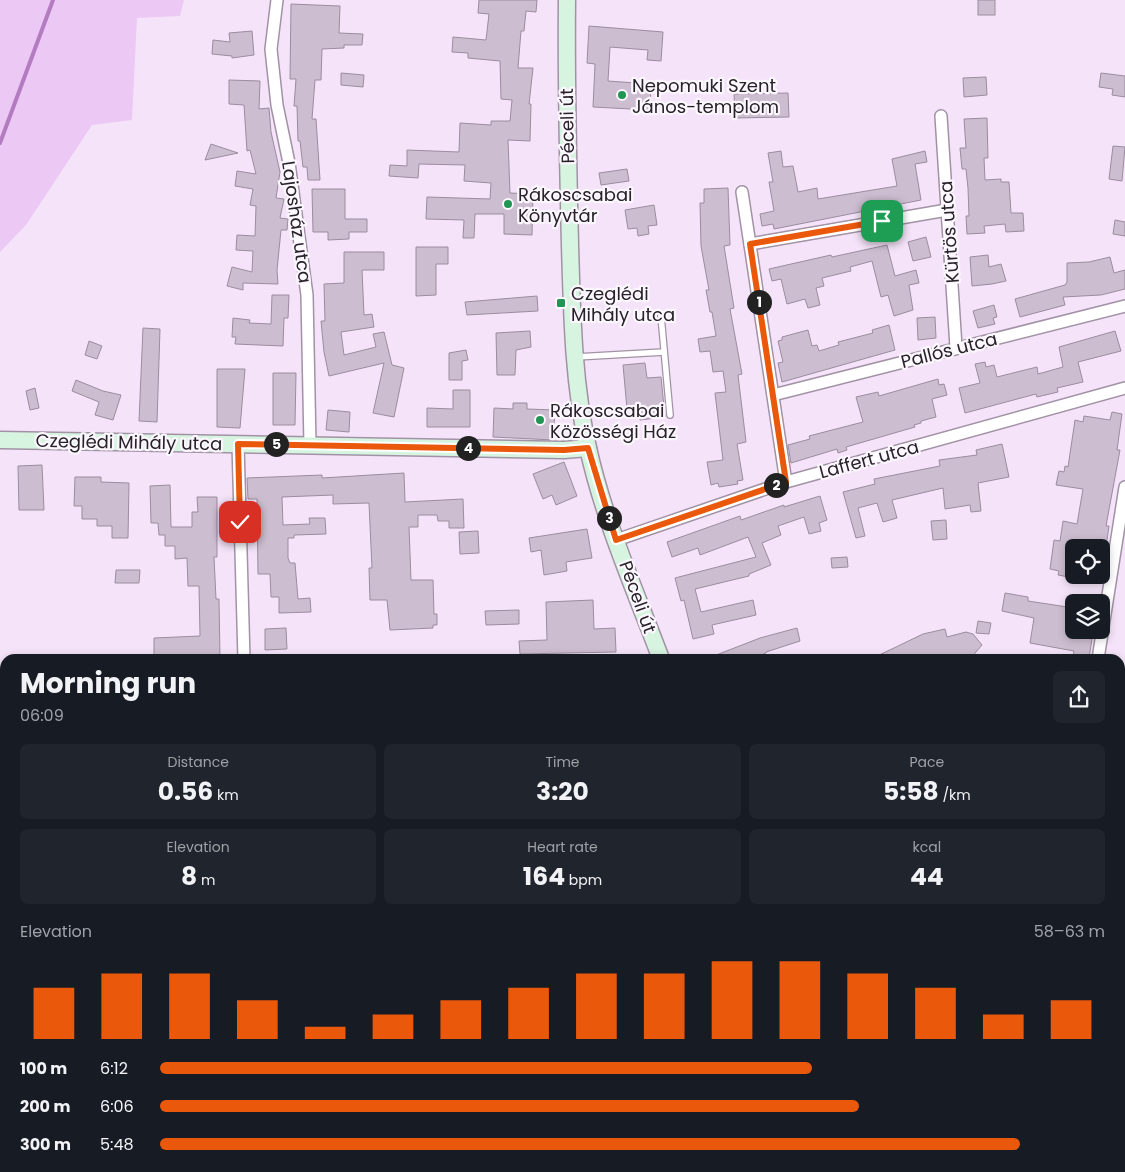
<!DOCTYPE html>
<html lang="en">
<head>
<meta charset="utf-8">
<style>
  :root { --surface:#171b24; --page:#20242c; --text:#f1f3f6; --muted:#9ea1a6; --accent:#ea580c }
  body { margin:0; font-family:Poppins,sans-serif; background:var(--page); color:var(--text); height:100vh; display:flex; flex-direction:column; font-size:19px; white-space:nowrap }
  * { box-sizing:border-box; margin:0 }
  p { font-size:16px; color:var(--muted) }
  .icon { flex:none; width:28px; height:28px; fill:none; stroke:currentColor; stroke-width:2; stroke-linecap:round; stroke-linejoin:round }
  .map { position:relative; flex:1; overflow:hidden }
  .sheet { position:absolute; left:0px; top:654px; width:1125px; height:519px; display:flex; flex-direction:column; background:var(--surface); border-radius:15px 15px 0 0; box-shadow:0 2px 8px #0003 }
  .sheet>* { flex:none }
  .controls { position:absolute; left:1065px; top:539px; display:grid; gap:10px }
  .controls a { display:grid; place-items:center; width:45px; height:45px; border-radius:8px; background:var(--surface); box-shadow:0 2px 8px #0003; font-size:25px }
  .pin { position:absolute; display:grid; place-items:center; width:42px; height:42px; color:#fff; margin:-21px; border-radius:10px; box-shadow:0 2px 8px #0006 }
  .km { position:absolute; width:25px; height:25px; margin:-12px; border-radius:50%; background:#222; color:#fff; font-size:14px; line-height:25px; text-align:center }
  .round { display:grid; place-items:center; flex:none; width:52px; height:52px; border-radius:8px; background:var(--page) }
  .summary { display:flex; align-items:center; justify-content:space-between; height:85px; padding:0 20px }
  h1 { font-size:28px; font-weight:700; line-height:38px }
  .metrics { display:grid; grid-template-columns:repeat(3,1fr); gap:8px; height:85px; padding:5px 20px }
  .metrics div { display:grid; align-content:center; border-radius:8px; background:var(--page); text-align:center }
  .metrics b { font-size:25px; font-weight:700 }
  .metrics small { font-size:14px; font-weight:400 }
  .metrics p { font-size:14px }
  .chart { height:140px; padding:10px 20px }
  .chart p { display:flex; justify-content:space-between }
  .chart svg { width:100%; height:90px; margin-top:5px; stroke:var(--accent); stroke-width:6 }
  ul { padding:0 20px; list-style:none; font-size:16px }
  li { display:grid; grid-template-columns:80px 60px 1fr; align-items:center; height:38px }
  li i { height:12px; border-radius:6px; background:var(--accent) }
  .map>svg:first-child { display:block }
  .green { fill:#ecc8f5 }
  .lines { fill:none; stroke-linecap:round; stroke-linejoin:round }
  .stream { stroke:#b47cc0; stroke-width:4 }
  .building { fill:#cdbdd0; stroke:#9b8c9f }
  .lane-casing { stroke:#a292a5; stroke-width:8 }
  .street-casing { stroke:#a292a5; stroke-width:14 }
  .secondary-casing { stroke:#a292a5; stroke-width:19 }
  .lane { stroke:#fff; stroke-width:5.5 }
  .street { stroke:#fff; stroke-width:11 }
  .secondary { stroke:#d7f4e0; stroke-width:16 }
  .route-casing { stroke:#fff; stroke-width:10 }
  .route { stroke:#ea580c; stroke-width:6 }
  .poi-dot { fill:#209652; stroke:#fcf6fe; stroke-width:2 }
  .labels { text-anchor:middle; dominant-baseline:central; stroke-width:4.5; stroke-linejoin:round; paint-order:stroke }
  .poi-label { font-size:18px; fill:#272128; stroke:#fcf6fe; text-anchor:start }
  .street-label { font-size:18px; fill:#272128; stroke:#fcf6fe }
</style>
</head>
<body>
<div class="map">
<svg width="1125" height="1172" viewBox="0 0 1125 1172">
  <rect width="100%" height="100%" fill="#f5e4f9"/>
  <g class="green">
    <polygon points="0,0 184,0 180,16 137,18 132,120 92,125 26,225 0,252"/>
    <polygon points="0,986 5,986 5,1168 35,1168 35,1172 0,1172"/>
  </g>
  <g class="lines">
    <polyline class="stream" points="0,143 53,0"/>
  </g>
  <g class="building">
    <polygon points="479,0 537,0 536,12 526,11 524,31 521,31 518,68 533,68 529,104 531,104 530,141 508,140 510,193 533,194 532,235 504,234 504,214 475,214 474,238 463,238 464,220 426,219 427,197 490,199 491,183 464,181 465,165 419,164 418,178 389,176 390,165 407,166 407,150 459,152 460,123 491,125 491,121 510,121 512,100 501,99 500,61 468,58 468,53 452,52 453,37 486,40 489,14 478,13"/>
    <rect x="978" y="0" width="17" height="15"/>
    <polygon points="291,4 340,6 339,33 363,34 362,45 344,45 344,48 322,49 321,80 315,80 312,119 316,119 320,180 308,180 307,167 303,167 300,141 298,141 297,106 294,106 296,79 290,79"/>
    <polygon points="589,26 663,32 661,61 647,60 648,50 610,47 608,81 651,84 650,110 593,107 595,64 587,63"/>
    <polygon points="252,31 254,55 232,58 232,56 212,54 213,40 230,42 229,33"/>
    <polygon points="341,73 364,75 363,87 341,85"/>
    <polygon points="1101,73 1125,76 1125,97 1112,95 1113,89 1099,87"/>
    <polygon points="986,77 987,95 964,97 963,78"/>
    <polygon points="229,80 260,81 259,109 269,108 271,132 280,172 276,198 284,199 280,218 288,219 287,230 281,230 277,270 278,284 243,283 243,290 227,286 232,267 252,272 253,251 236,250 237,235 255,236 256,206 250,205 253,189 235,186 237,171 256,174 250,150 247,151 244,105 229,104"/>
    <polygon points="788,93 789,117 735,118 734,94"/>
    <polygon points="987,118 988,158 984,158 985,180 1001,179 1001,182 1009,182 1011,213 1023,213 1024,231 1006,232 1005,224 984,226 985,233 967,234 966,216 969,216 968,188 966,169 962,169 960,148 966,148 964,119"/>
    <polygon points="211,144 238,153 205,160"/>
    <polygon points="1113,146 1125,147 1122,181 1109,179"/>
    <polygon points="781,151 783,167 793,166 798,192 817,188 818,199 897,186 892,159 925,151 927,162 915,164 921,200 774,229 773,224 762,226 760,214 774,211 769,182 773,182 768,153"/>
    <polygon points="627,169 629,181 601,185 599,173"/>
    <polygon points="728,188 730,245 724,246 734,308 730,309 742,374 738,375 746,442 737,444 743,480 737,481 738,484 719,487 718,483 711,485 707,462 723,460 715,393 726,392 723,371 713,372 710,351 700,352 698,339 716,336 712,312 710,312 706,290 709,290 701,246 700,203 704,203 704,189"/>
    <polygon points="312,189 345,189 345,219 367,219 367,232 349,232 349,239 328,240 328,232 313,232"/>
    <polygon points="654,205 657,225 648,226 649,234 638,236 637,228 628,229 625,210"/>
    <polygon points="1115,220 1125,222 1125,236 1113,234"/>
    <polygon points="926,237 931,257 913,261 908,242"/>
    <polygon points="887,245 895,276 916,270 919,283 909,285 913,310 894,316 888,295 881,297 872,261 850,267 851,271 822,278 824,286 816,288 820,305 808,308 805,299 787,304 781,279 772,281 769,269 831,255 832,257"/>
    <polygon points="416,247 448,247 448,264 436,264 436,295 416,296"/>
    <polygon points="344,252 384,252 384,270 362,270 364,315 372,314 374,327 341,332 344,355 376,347 373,334 384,332 392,365 404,368 394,417 373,413 384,363 329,376 324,352 321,321 325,321 324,284 344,283"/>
    <polygon points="988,255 989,267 1001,264 1006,281 992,284 972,286 970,257"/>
    <polygon points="1110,257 1114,273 1125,270 1125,289 1101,295 1063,297 1065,305 1020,317 1015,299 1065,285 1067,282 1067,263 1089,262"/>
    <polygon points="272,295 289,295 288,318 284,318 283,346 235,344 236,337 232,337 233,318 250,320 249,323 271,324"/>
    <polygon points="537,296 538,311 467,315 465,302"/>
    <polygon points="994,305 997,317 993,318 995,324 978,328 973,311"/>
    <polygon points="935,317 936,338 918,340 917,318"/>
    <polygon points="889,325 895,350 782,382 778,363 783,362 778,341 782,340 782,337 808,330 812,346 817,345 819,351 839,345 838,342 873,333 872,330"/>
    <polygon points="143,328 160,329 157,422 139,421"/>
    <polygon points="530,331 531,347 516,350 515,375 497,375 496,333"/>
    <polygon points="1115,331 1121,351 1078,362 1083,382 1057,388 1058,392 1037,397 1036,394 965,413 959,388 980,383 975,364 985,362 986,367 994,365 997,377 1037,367 1038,374 1063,367 1059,347"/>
    <polygon points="89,341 102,346 97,359 85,355"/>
    <polygon points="466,350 468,360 462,361 462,380 449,380 449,353"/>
    <polygon points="645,363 647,378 661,377 665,417 640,420 639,408 627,409 623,365"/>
    <polygon points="217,369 245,369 240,428 217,427"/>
    <polygon points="273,373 296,373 295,425 273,425"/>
    <polygon points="938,379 939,385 944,384 947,395 932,399 936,417 921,421 921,423 914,425 915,427 846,447 847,450 838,453 837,449 791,463 788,445 810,439 809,436 863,422 856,397 878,392 879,396"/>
    <polygon points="76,380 103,391 121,395 113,420 95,415 99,402 72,391"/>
    <polygon points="35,388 39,408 30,410 26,391"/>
    <polygon points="453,390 470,390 470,427 427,427 427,408 453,409"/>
    <polygon points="513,403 527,403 527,409 555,410 553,440 493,437 494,408 513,409"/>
    <polygon points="328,410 350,412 349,432 326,430"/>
    <polygon points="1112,412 1122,414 1117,450 1120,450 1106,526 1109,526 1107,540 1104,548 1074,548 1074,578 1058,575 1059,571 1050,569 1054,540 1060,541 1063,521 1077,524 1083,489 1056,485 1059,471 1064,472 1065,466 1068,467 1075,420 1083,422 1084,416 1110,420"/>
    <polygon points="1002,444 1009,477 978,483 981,511 971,512 970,505 945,509 943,488 892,500 897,518 883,522 877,503 858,508 865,536 856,538 843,492 875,484 874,479 940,466 939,460 977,455 976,450"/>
    <polygon points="564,462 577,496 556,505 552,495 543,499 533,474"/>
    <polygon points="42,465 44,510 19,510 18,466"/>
    <polygon points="404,473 405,502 463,499 464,528 449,528 449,521 438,521 437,515 418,515 418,527 409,527 411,580 433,580 434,614 437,614 437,625 433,625 433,628 390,630 387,600 370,600 369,568 372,568 369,503 333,504 333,495 282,497 283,525 310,524 309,518 325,518 326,534 294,535 294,538 288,538 288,558 290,563 295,563 298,599 310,598 311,612 279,613 279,597 271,597 270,574 258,574 257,499 248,499 247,478 322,475 322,478"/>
    <polygon points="75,477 101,477 101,482 129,483 128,538 112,538 112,526 97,526 97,519 82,519 82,506 74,506"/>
    <polygon points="170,485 171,527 192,527 192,512 198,512 197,497 217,497 217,557 214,557 216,599 219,599 220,659 154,657 154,638 200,636 200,635 199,586 188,586 187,558 175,559 175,546 165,546 165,535 159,535 158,523 151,523 150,486"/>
    <polygon points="820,496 827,520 819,523 821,531 809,534 804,517 778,526 781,535 762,543 771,565 749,574 749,576 695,589 701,612 753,600 756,615 712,625 714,634 693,639 684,600 681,601 675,578 756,557 748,537 700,555 698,548 672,557 667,542 740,516 741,520 784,505 784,507"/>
    <polygon points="946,520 947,539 933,540 931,521"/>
    <polygon points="587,529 592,558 566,562 567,571 544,575 541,550 531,552 529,538"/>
    <polygon points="478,531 479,553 460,554 459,532"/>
    <polygon points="847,557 848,567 832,568 831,558"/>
    <polygon points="116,570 140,570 139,583 115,583"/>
    <polygon points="1005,593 1028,597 1028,601 1074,608 1074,636 1092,639 1089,658 1073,656 1074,651 1030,643 1034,618 1002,611"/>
    <polygon points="593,600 594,629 615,628 616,652 520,654 519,641 547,640 546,602"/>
    <polygon points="519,610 519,624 486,625 485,611"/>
    <polygon points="978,621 991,623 989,634 976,633"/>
    <polygon points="286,628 287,649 265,650 265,629"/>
    <polygon points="797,628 800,641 766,652 766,653 751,659 706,659 760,638"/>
    <polygon points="945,629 947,637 966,632 973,634 982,645 970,659 871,659 923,634"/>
  </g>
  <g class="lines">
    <defs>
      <g id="lane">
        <polyline points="661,316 670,415"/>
        <polyline points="576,357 664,352"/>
      </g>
      <g id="street">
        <polyline points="277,0 271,49 277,105 289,163 307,295 310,445"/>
        <polyline points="941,116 956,347"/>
        <polyline points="742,192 786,482"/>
        <polyline points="750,244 947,210"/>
        <polyline points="773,395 1125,306"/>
        <polyline points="238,444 244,659"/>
        <polyline points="616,540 786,482 1125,388"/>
        <polyline points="1098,659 1125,487"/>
        <polyline points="0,981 5,981"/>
        <polyline points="77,1168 78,1172"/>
        <polyline points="267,1168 267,1172"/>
      </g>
      <g id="secondary">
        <path d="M567 0C566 82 568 163 570 245 572 312 573 383 588 448 604 520 635 590 661 659"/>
        <polyline points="0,440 564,450 588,448"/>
        <polyline points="1120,966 1125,967"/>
        <polyline points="761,1172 762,1168"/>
      </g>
    </defs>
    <use href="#lane" class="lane-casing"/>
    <use href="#street" class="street-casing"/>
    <use href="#secondary" class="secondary-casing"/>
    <use href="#lane" class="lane"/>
    <use href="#street" class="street"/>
    <use href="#secondary" class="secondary"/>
  </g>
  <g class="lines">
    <defs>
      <polyline id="route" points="240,522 238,444 564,450 588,448 616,540 786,482 750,244 882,221"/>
    </defs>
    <use href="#route" class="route-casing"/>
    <use href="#route" class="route"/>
  </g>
  <g class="poi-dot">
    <circle cx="622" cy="95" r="5"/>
    <circle cx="508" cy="204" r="5"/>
    <rect x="556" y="298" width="10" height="10" rx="2.5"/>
    <circle cx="540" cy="420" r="5"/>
  </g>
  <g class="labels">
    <g class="poi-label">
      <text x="632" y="85">Nepomuki Szent<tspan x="632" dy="21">János-templom</tspan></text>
      <text x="518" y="194">Rákoscsabai<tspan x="518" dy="21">Könyvtár</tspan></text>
      <text x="571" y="293">Czeglédi<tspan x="571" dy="21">Mihály utca</tspan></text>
      <text x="550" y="410">Rákoscsabai<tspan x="550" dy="21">Közösségi Ház</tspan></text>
    </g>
    <g class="street-label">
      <text transform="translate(567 126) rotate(-91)">Péceli út</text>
      <text transform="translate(297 222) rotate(82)">Lajosház utca</text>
      <text transform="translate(949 232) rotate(-94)">Kürtös utca</text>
      <text transform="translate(949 350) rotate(-14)">Pallós utca</text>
      <text transform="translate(129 442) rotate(1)">Czeglédi Mihály utca</text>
      <text transform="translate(869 459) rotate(-15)">Laffert utca</text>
      <text transform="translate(638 597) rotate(70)">Péceli út</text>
    </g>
  </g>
</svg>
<div class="controls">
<a><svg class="icon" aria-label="locate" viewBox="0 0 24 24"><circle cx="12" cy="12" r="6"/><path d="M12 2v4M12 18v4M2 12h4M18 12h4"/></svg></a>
<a><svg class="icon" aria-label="layers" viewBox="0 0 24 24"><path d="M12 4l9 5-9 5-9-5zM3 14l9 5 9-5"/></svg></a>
</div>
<div class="pin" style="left:882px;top:221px;background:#1e9e55"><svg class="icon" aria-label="arrive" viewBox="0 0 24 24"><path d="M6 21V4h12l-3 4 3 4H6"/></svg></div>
<div class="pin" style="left:240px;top:522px;background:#d93025"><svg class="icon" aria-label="check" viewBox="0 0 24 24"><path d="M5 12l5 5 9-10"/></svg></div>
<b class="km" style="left:759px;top:302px">1</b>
<b class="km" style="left:776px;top:485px">2</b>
<b class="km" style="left:609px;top:518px">3</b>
<b class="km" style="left:468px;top:448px">4</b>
<b class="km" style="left:276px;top:444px">5</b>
<section class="sheet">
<div class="summary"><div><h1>Morning run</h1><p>06:09</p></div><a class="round"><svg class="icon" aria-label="share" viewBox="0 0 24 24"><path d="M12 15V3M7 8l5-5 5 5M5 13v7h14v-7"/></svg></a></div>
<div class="metrics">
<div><p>Distance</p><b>0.56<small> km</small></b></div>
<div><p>Time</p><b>3:20</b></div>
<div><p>Pace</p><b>5:58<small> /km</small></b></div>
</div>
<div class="metrics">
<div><p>Elevation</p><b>8<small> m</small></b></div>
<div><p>Heart rate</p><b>164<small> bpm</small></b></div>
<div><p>kcal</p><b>44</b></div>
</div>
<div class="chart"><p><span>Elevation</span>58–63 m</p>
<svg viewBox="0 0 160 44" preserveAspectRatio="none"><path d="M5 44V19M15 44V12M25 44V12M35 44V25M45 44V38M55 44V32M65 44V25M75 44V19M85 44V12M95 44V12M105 44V6M115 44V6M125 44V12M135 44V19M145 44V32M155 44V25"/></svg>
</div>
<ul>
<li><b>100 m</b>6:12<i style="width:69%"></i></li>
<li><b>200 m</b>6:06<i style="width:74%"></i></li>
<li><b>300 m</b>5:48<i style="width:91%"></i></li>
</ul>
</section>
</div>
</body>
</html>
